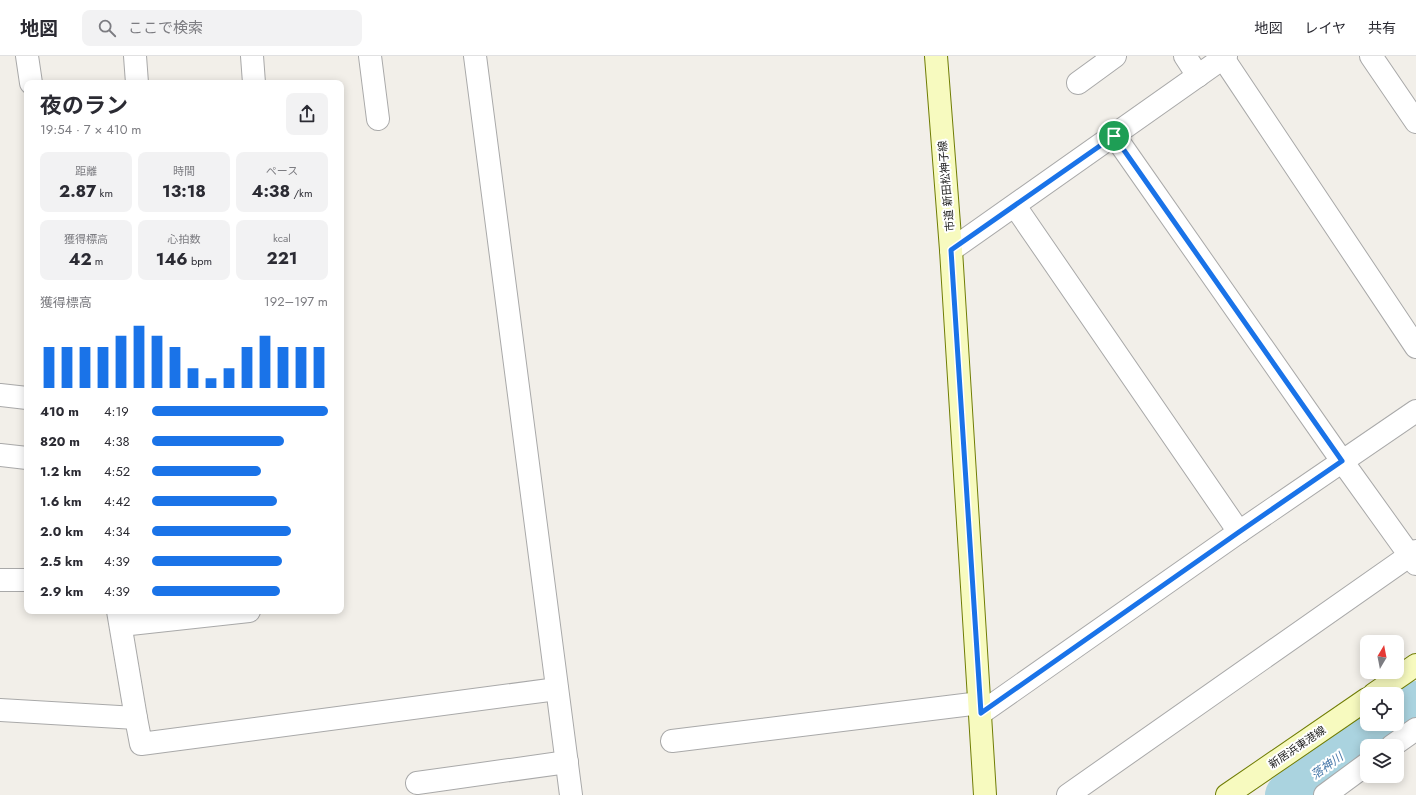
<!DOCTYPE html>
<html lang="ja">
<head>
<meta charset="utf-8">
<style>
  :root { --surface:#fff; --page:#f2f2f3; --text:#2b2b33; --muted:#7c7c81; --line:#e1e1e2; --accent:#1a73e8 }
  body { margin:0; font-family:Jost,"Noto Sans JP",sans-serif; background:var(--page); color:var(--text); height:100vh; display:flex; flex-direction:column; font-size:15px; white-space:nowrap }
  * { box-sizing:border-box; margin:0 }
  p { font-size:13px; color:var(--muted) }
  .icon { flex:none; width:22px; height:22px; fill:none; stroke:currentColor; stroke-width:2; stroke-linecap:round; stroke-linejoin:round }
  .map { position:relative; flex:1; overflow:hidden }
  .side { position:absolute; left:24px; top:24px; width:320px; height:534px; display:flex; flex-direction:column; background:var(--surface); border-radius:8px; box-shadow:0 2px 10px #0003 }
  .side>* { flex:none }
  .needle { width:26px; rotate:10deg }
  .controls { position:absolute; left:1360px; top:579px; display:grid; gap:8px }
  .controls a { display:grid; place-items:center; width:44px; height:44px; border-radius:8px; background:var(--surface); box-shadow:0 2px 10px #0003; font-size:20px }
  .pin { position:absolute; display:grid; place-items:center; width:34px; height:34px; color:#fff; margin:-17px; border:2px solid #fff; border-radius:50%; box-shadow:0 1px 4px #0007 }
  .round { display:grid; place-items:center; flex:none; width:42px; height:42px; border-radius:8px; background:var(--page) }
  .overview { display:flex; align-items:center; justify-content:space-between; height:68px; padding:0 16px }
  h1 { font-size:22px; font-weight:700; line-height:30px }
  .metrics { display:grid; grid-template-columns:repeat(3,1fr); gap:6px; height:68px; padding:4px 16px }
  .metrics div { display:grid; align-content:center; border-radius:8px; background:var(--page); text-align:center }
  .metrics b { font-size:17px; font-weight:700 }
  .metrics small { font-size:11px; font-weight:400 }
  .metrics p { font-size:11px }
  .chart { height:112px; padding:8px 16px }
  .chart p { display:flex; justify-content:space-between }
  .chart svg { width:100%; height:72px; margin-top:4px; stroke:var(--accent); stroke-width:6 }
  ul { padding:0 16px; list-style:none; font-size:13px }
  li { display:grid; grid-template-columns:64px 48px 1fr; align-items:center; height:30px }
  li i { height:10px; border-radius:5px; background:var(--accent) }
  header { display:flex; align-items:center; gap:24px; box-sizing:border-box; height:56px; padding:0 20px; background:var(--surface); border-bottom:1px solid var(--line) }
  header strong { font-size:19px }
  nav { display:flex; gap:22px; margin-inline-start:auto; font-size:14px }
  .search { width:280px; height:36px; background:var(--page); display:flex; align-items:center; gap:10px; box-sizing:border-box; padding:0 14px; border-radius:8px; color:var(--muted); font-size:15px }
  .map>svg:first-child { display:block }
  .lines { fill:none; stroke-linecap:round; stroke-linejoin:round }
  .river { stroke:#aad3df; stroke-width:44 }
  .street-casing { stroke:#a9a9a9; stroke-width:24 }
  .secondary-casing { stroke:#707d05; stroke-width:24 }
  .street { stroke:#fff; stroke-width:22 }
  .secondary { stroke:#f7fabf; stroke-width:22 }
  .route-casing { stroke:#fff; stroke-width:8 }
  .route { stroke:#1a73e8; stroke-width:5 }
  .labels { text-anchor:middle; dominant-baseline:central; stroke-width:4; stroke-linejoin:round; paint-order:stroke }
  .street-label { font-size:11px; fill:#222; stroke:#fff }
  .water-label { font-size:12px; font-style:italic; fill:#4a7aab; stroke:#fff }
</style>
</head>
<body>
<header>
<strong>地図</strong>
<div class="search"><svg class="icon" aria-label="search" viewBox="0 0 24 24"><circle cx="10" cy="10" r="6"/><path d="M15 15l6 6"/></svg>ここで検索</div>
<nav><a>地図</a><a>レイヤ</a><a>共有</a></nav>
</header>
<div class="map">
<svg width="1416" height="739" viewBox="0 0 1416 739">
  <rect width="100%" height="100%" fill="#f2efe9"/>
  <g class="lines">
    <g class="river">
      <polyline points="1397,660 1416,647"/>
      <polyline points="1287,739 1386,668"/>
    </g>
    <defs>
      <g id="street">
        <polyline points="27,0 31,27"/>
        <polyline points="135,0 137,27"/>
        <polyline points="252,0 254,27"/>
        <polyline points="370,0 378,63"/>
        <polyline points="475,0 571,739"/>
        <polyline points="1185,0 1198,20"/>
        <polyline points="1371,0 1416,66"/>
        <polyline points="1223,2 1416,291"/>
        <polyline points="1078,27 1115,0"/>
        <polyline points="1114,79 1342,405 1416,508"/>
        <polyline points="1015,150 1239,476"/>
        <polyline points="951,194 1226,0"/>
        <polyline points="0,339 27,342"/>
        <polyline points="0,399 27,402"/>
        <polyline points="0,524 27,524"/>
        <polyline points="118,555 136,662"/>
        <polyline points="121,569 249,555"/>
        <polyline points="0,654 136,662 141,688 557,633"/>
        <polyline points="981,657 1239,476 1416,355"/>
        <polyline points="672,685 980,647"/>
        <polyline points="1392,690 1416,673"/>
        <polyline points="417,727 567,706"/>
        <polyline points="1068,739 1416,495"/>
        <polyline points="1325,739 1367,708"/>
      </g>
      <g id="secondary">
        <polyline points="936,0 951,194 985,739"/>
        <polyline points="1374,638 1416,609"/>
        <polyline points="1227,739 1367,643"/>
      </g>
    </defs>
    <use href="#street" class="street-casing"/>
    <use href="#secondary" class="secondary-casing"/>
    <use href="#street" class="street"/>
    <use href="#secondary" class="secondary"/>
  </g>
  <g class="lines">
    <defs>
      <polygon id="route" points="1114,80 1342,405 1239,476 981,657 951,194"/>
    </defs>
    <use href="#route" class="route-casing"/>
    <use href="#route" class="route"/>
  </g>
  <g class="labels">
    <g class="street-label">
      <text transform="translate(946 130) rotate(-95)">市道 新田松神子線</text>
      <text transform="translate(1297 691) rotate(-34)">新居浜東港線</text>
    </g>
    <g class="water-label">
      <text transform="translate(1327 710) rotate(-36)">落神川</text>
    </g>
  </g>
</svg>
<div class="controls">
<a><svg class="needle" viewBox="-14 -14 28 28"><path d="M0-13l5 13h-10z" fill="#e53935"/><path d="M0 13l5-13h-10z" fill="#7c7c81"/></svg></a>
<a><svg class="icon" aria-label="locate" viewBox="0 0 24 24"><circle cx="12" cy="12" r="6"/><path d="M12 2v4M12 18v4M2 12h4M18 12h4"/></svg></a>
<a><svg class="icon" aria-label="layers" viewBox="0 0 24 24"><path d="M12 4l9 5-9 5-9-5zM3 14l9 5 9-5"/></svg></a>
</div>
<div class="pin" style="left:1114px;top:80px;background:#1e9e55"><svg class="icon" aria-label="arrive" viewBox="0 0 24 24"><path d="M6 21V4h12l-3 4 3 4H6"/></svg></div>
<section class="side">
<div class="overview"><div><h1>夜のラン</h1><p>19:54 · 7 × 410 m</p></div><a class="round"><svg class="icon" aria-label="share" viewBox="0 0 24 24"><path d="M12 15V3M7 8l5-5 5 5M5 13v7h14v-7"/></svg></a></div>
<div class="metrics">
<div><p>距離</p><b>2.87<small> km</small></b></div>
<div><p>時間</p><b>13:18</b></div>
<div><p>ペース</p><b>4:38<small> /km</small></b></div>
</div>
<div class="metrics">
<div><p>獲得標高</p><b>42<small> m</small></b></div>
<div><p>心拍数</p><b>146<small> bpm</small></b></div>
<div><p>kcal</p><b>221</b></div>
</div>
<div class="chart"><p><span>獲得標高</span>192–197 m</p>
<svg viewBox="0 0 160 44" preserveAspectRatio="none"><path d="M5 44V19M15 44V19M25 44V19M35 44V19M45 44V12M55 44V6M65 44V12M75 44V19M85 44V32M95 44V38M105 44V32M115 44V19M125 44V12M135 44V19M145 44V19M155 44V19"/></svg>
</div>
<ul>
<li><b>410 m</b>4:19<i style="width:100%"></i></li>
<li><b>820 m</b>4:38<i style="width:75%"></i></li>
<li><b>1.2 km</b>4:52<i style="width:62%"></i></li>
<li><b>1.6 km</b>4:42<i style="width:71%"></i></li>
<li><b>2.0 km</b>4:34<i style="width:79%"></i></li>
<li><b>2.5 km</b>4:39<i style="width:74%"></i></li>
<li><b>2.9 km</b>4:39<i style="width:73%"></i></li>
</ul>
</section>
</div>
</body>
</html>
